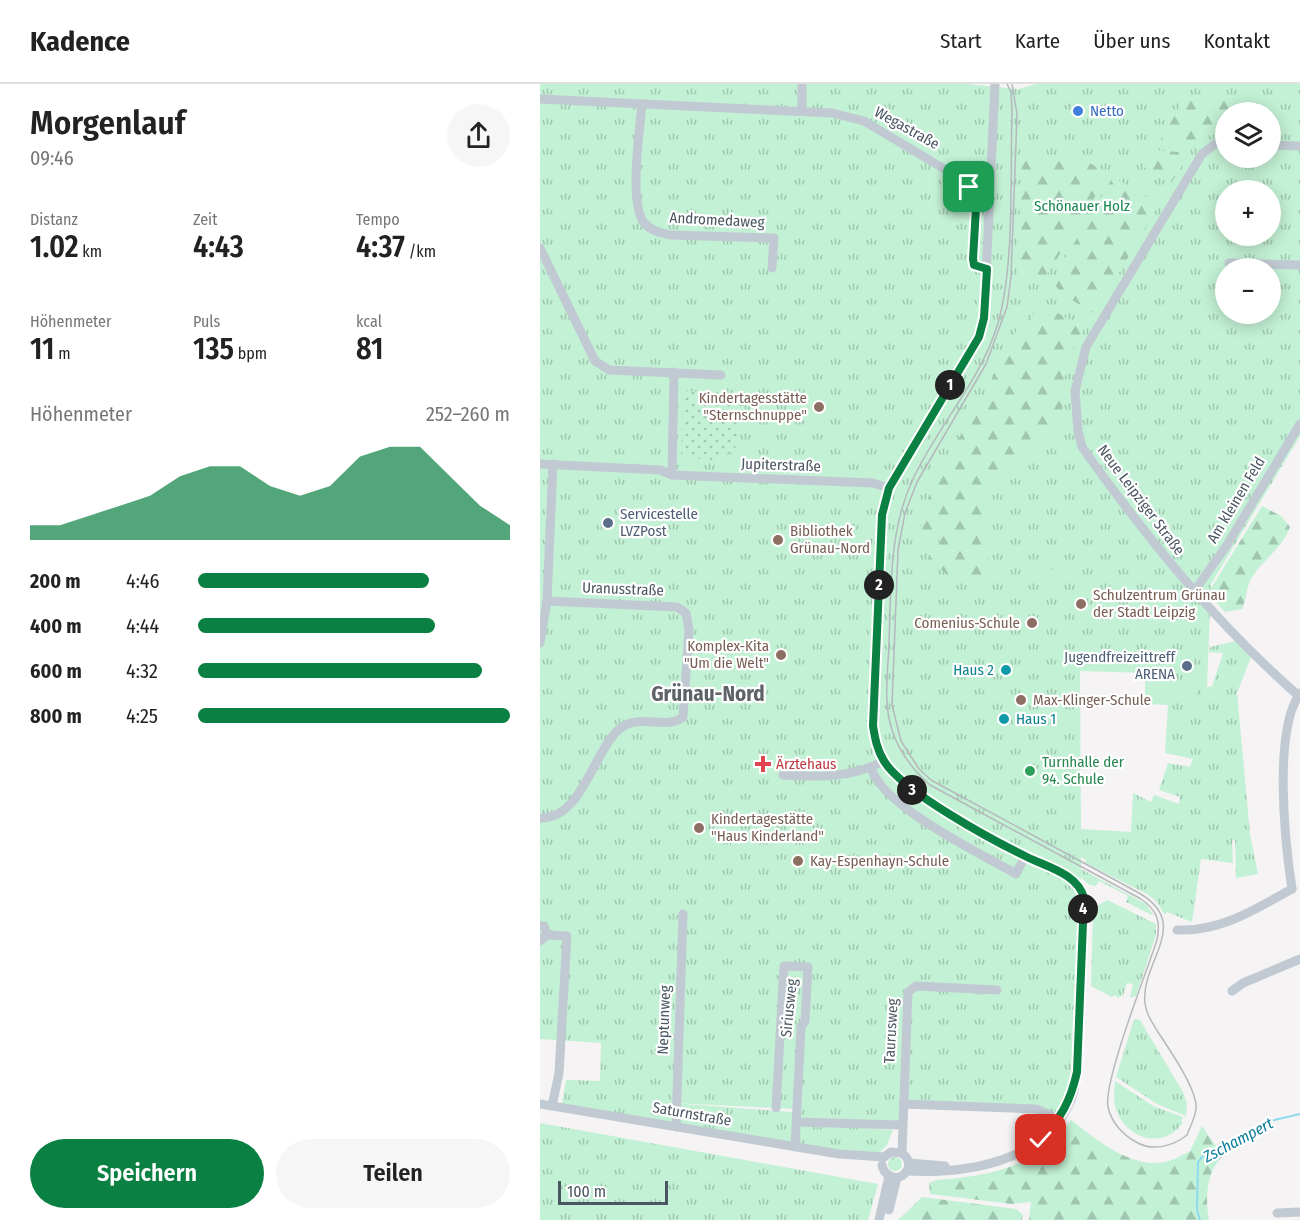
<!DOCTYPE html>
<html lang="de">
<head>
<meta charset="utf-8">
<style>
  :root { --surface:#fff; --page:#f6f6f6; --text:#222; --muted:#767676; --line:#e0e0e0; --accent:#0b8043 }
  body { margin:0; font-family:"Fira Sans Condensed",sans-serif; background:var(--page); color:var(--text); height:100vh; display:flex; flex-direction:column; font-size:22px; white-space:nowrap }
  * { box-sizing:border-box; margin:0 }
  p { font-size:20px; color:var(--muted) }
  .icon { flex:none; width:33px; height:33px; fill:none; stroke:currentColor; stroke-width:2; stroke-linecap:round; stroke-linejoin:round }
  .map { position:relative; flex:1; overflow:hidden }
  .panel { display:flex; flex-direction:column; background:var(--surface); width:540px }
  .panel>* { flex:none }
  .tools { position:absolute; left:675px; top:18px; display:grid; gap:12px }
  .tools a { display:grid; place-items:center; width:66px; height:66px; border-radius:50%; background:var(--surface); box-shadow:0 3px 15px #0003; font-size:30px }
  .scale { position:absolute; left:18px; bottom:15px; width:110px; box-sizing:border-box; padding-left:6px; border:3px solid #4a5661; border-top:0; font-size:16px; line-height:21px; white-space:nowrap; color:#4a5661; -webkit-text-stroke:4px #fff; paint-order:stroke }
  .pin { position:absolute; display:grid; place-items:center; width:51px; height:51px; color:#fff; margin:-26px; border-radius:12px; box-shadow:0 3px 9px #0006 }
  .km { position:absolute; width:30px; height:30px; margin:-15px; border-radius:50%; background:#222; color:#fff; font-size:16px; line-height:30px; text-align:center }
  .round { display:grid; place-items:center; flex:none; width:63px; height:63px; border-radius:32px; background:var(--page) }
  .summary { display:flex; align-items:center; justify-content:space-between; height:102px; padding:0 30px }
  h1 { font-size:33px; font-weight:600; line-height:45px }
  .figures { display:grid; grid-template-columns:repeat(3,1fr); gap:9px; height:102px; padding:6px 30px }
  .figures div { display:grid; align-content:center }
  .figures b { font-size:30px; font-weight:600 }
  .figures small { font-size:16px; font-weight:400 }
  .figures p { font-size:16px }
  .chart { height:168px; padding:12px 30px }
  .chart p { display:flex; justify-content:space-between }
  .chart svg { width:100%; height:108px; margin-top:6px; fill:var(--accent); opacity:.7 }
  .primary-button { display:flex; gap:12px; margin-top:auto; padding:12px 30px }
  .primary-button a { flex:1; height:69px; border-radius:36px; background:var(--accent); color:#fff; font-size:24px; font-weight:600; line-height:69px; text-align:center }
  .primary-button a+a { background:var(--page); color:var(--text) }
  ul { padding:0 30px; list-style:none; font-size:20px }
  li { display:grid; grid-template-columns:96px 72px 1fr; align-items:center; height:45px }
  li i { height:15px; border-radius:8px; background:var(--accent) }
  header { display:flex; align-items:center; gap:36px; box-sizing:border-box; height:84px; padding:0 30px; background:var(--surface); border-bottom:2px solid var(--line) }
  header strong { font-size:28px }
  nav { display:flex; gap:33px; margin-inline-start:auto; font-size:21px }
  main { display:flex; flex:1; min-height:0 }
  .map>svg:first-child { display:block }
  .grass { fill:url(#grass-tufts); fill-rule:evenodd }
  .forest { fill:url(#forest-firs) }
  .garden { fill:url(#garden-dots) }
  .pitch { fill:#c3f1d5 }
  .lines { fill:none; stroke-linecap:round; stroke-linejoin:round }
  .stream { stroke:#90daee; stroke-width:2 }
  .minor { stroke:#c1cad2; stroke-width:9 }
  .tram { stroke:#b5b8bd; stroke-width:1.5 }
  .route-casing { stroke:#fff; stroke-width:12 }
  .route { stroke:#0b8043; stroke-width:8 }
  .shop-dot { fill:#3f7fe0; stroke:#fff; stroke-width:2 }
  .education-dot { fill:#8d6e63; stroke:#fff; stroke-width:2 }
  .service-dot { fill:#5c6f8a; stroke:#fff; stroke-width:2 }
  .culture-dot { fill:#0f9aa8; stroke:#fff; stroke-width:2 }
  .health-dot { fill:#e0444e; stroke:#fff; stroke-width:2 }
  .leisure-dot { fill:#2e9e5b; stroke:#fff; stroke-width:2 }
  .labels { text-anchor:middle; dominant-baseline:central; stroke-width:4.5; stroke-linejoin:round; paint-order:stroke }
  .shop-label { font-size:15px; fill:#366cbe; stroke:#fff; text-anchor:start }
  .street-label { font-size:15px; fill:#4a5661; stroke:#fff }
  .park-label { font-size:15px; fill:#17864f; stroke:#fff }
  .education-label { font-size:15px; fill:#785e54; stroke:#fff; text-anchor:start }
  .service-label { font-size:15px; fill:#4e5e75; stroke:#fff; text-anchor:start }
  .culture-label { font-size:15px; fill:#0d838f; stroke:#fff; text-anchor:end }
  .leisure-label { font-size:15px; fill:#27864d; stroke:#fff; text-anchor:start }
  .health-label { font-size:15px; fill:#be3a42; stroke:#fff; text-anchor:start }
  .water-label { font-size:16px; font-style:italic; fill:#0c7c9b; stroke:#fff }
  .district-label { font-size:21px; font-weight:bold; fill:#5f6368; stroke:#fff }
</style>
</head>
<body>
<header>
<strong>Kadence</strong>
<nav><a>Start</a><a>Karte</a><a>Über uns</a><a>Kontakt</a></nav>
</header>
<main>
<section class="panel">
<div class="summary"><div><h1>Morgenlauf</h1><p>09:46</p></div><a class="round"><svg class="icon" aria-label="share" viewBox="0 0 24 24"><path d="M12 15V3M7 8l5-5 5 5M5 13v7h14v-7"/></svg></a></div>
<div class="figures">
<div><p>Distanz</p><b>1.02<small> km</small></b></div>
<div><p>Zeit</p><b>4:43</b></div>
<div><p>Tempo</p><b>4:37<small> /km</small></b></div>
</div>
<div class="figures">
<div><p>Höhenmeter</p><b>11<small> m</small></b></div>
<div><p>Puls</p><b>135<small> bpm</small></b></div>
<div><p>kcal</p><b>81</b></div>
</div>
<div class="chart"><p><span>Höhenmeter</span>252–260 m</p>
<svg viewBox="0 0 160 44" preserveAspectRatio="none"><path d="M0 44V38L10 38L20 34L30 30L40 26L50 18L60 14L70 14L80 22L90 26L100 22L110 10L120 6L130 6L140 18L150 30L160 38V44z"/></svg>
</div>
<ul>
<li><b>200 m</b>4:46<i style="width:74%"></i></li>
<li><b>400 m</b>4:44<i style="width:76%"></i></li>
<li><b>600 m</b>4:32<i style="width:91%"></i></li>
<li><b>800 m</b>4:25<i style="width:100%"></i></li>
</ul>
<div class="primary-button"><a>Speichern</a><a>Teilen</a></div>
</section>
<div class="map">
<svg width="760" height="1136" viewBox="0 0 760 1136">
  <defs>
    <pattern id="grass-tufts" width="24" height="20" patternUnits="userSpaceOnUse" patternTransform="scale(1.5)"><rect width="24" height="20" fill="#c3f1d5"/><path d="M3 7l-1-3M5 7V3M7 7l1-3M15 17l-1-3M17 17v-4M19 17l1-3" fill="none" stroke="#a0c6b0"/></pattern>
    <pattern id="forest-firs" width="22" height="20" patternUnits="userSpaceOnUse" patternTransform="scale(1.5)"><rect width="22" height="20" fill="#c3f1d5"/><path d="M5 1l3.5 6h-7zM16 11l3.5 6h-7z" fill="#a0c6b0"/></pattern>
    <pattern id="garden-dots" width="8" height="8" patternUnits="userSpaceOnUse" patternTransform="scale(1.5)"><rect width="8" height="8" fill="#c3f1d5"/><path d="M2 2h.1M6 6h.1" fill="none" stroke="#a0c6b0" stroke-width="1.8" stroke-linecap="round"/></pattern>
  </defs>
  <rect width="100%" height="100%" fill="#f5f3f3"/>
  <g class="grass">
    <path d="M0 0H427L479 5 496 0H760V352L671 500 667 603 672 602 683 569 669 568 670 563 696 557 711 573 697 609 710 750 718 790 696 794 695 755 692 757 693 779 661 775 652 838 627 828 625 831 616 817 607 810 545 779 546 776 541 773V785L606 820 614 832 586 818 588 812 559 797 556 802 549 801 541 793 537 988 519 1035 497 1025 363 1020 361 1041 257 1038V1025L132 1019 252 1028 253 1040 353 1046 347 1061 337 1071 309 1069 22 1020 26 996 60 997 61 959 0 955ZM686 28H730V74H686ZM686 106H730V152H686ZM686 184H730V230H686ZM540 587 605 589V620L628 621 625 669 653 675 650 683 628 679 619 706 640 713 639 720 614 711 611 718 593 709 591 748 541 745Z"/>
    <polygon points="567,816 616,840 616,851 596,912 590,914 593,900 587,899 583,911 578,914 576,911 572,913 551,902 553,829 554,824"/>
    <polygon points="594,935 600,936 643,1008 647,1020 646,1032 617,1020 576,993"/>
    <path d="M575 997 613 1022 643 1033 641 1037 643 1038C627 1064 591 1058 578 1030 573 1020 574 1008 575 997Z"/>
    <polygon points="0,1039 338,1100 328,1136 0,1136"/>
    <circle cx="355" cy="1080" r="7"/>
  </g>
  <g class="forest">
    <polygon points="645,14 719,19 719,28 686,28 685,48 666,52 654,61 618,60"/>
    <polygon points="614,66 650,69 631,99 604,83"/>
    <polygon points="482,75 548,78 569,90 502,199 492,193 477,191"/>
    <polygon points="573,93 619,120 555,230 522,210 515,201 519,185"/>
    <polygon points="504,221 544,244 534,262 525,291 521,341 487,365 486,371 435,407 398,445 379,450 385,425 409,368 437,328 467,260 479,243"/>
    <polygon points="448,405 446,462 450,463 447,490 440,505 408,491 388,476 401,455"/>
    <path d="M722 422 741 432 750 443C742 466 721 476 710 497 706 506 706 516 702 525L685 528 668 509Z"/>
    <path d="M531 1036C557 1056 593 1087 629 1077 636 1075 644 1070 650 1067L662 1042 683 1072C666 1087 665 1115 669 1136H489L491 1118 472 1120 390 1110 389 1099 397 1096C457 1091 492 1084 531 1036Z"/>
    <polygon points="382,1113 476,1125 483,1131 482,1136 358,1136"/>
  </g>
  <polygon class="garden" points="194,304 208,305 194,369 186,370 173,376 141,373 143,307 194,309"/>
  <g class="pitch">
    <polygon points="496,484 518,486 517,497 496,496"/>
    <polygon points="609,517 626,518 626,527 608,526"/>
    <polygon points="623,584 626,587 625,609 621,616 612,614 615,589"/>
    <polygon points="632,602 657,603 656,616 632,614"/>
  </g>
  <g class="lines">
    <polyline class="stream" points="660,1136 657,1126 658,1078 664,1071 683,1066 730,1037 760,1030"/>
    <g class="minor">
      <polyline points="0,15 292,29 324,37 423,96 434,113 436,124 433,175 434,181 447,185"/>
      <path d="M102 20C100 44 88 122 105 140 112 147 121 149 130 151L234 154 232 184"/>
      <polyline points="262,27 262,0"/>
      <path d="M686 60H675L662 70 546 263 535 307 538 347 542 363C606 453 676 540 760 613"/>
      <polyline points="730,61 760,62"/>
      <polyline points="0,164 55,277 69,286 181,291"/>
      <polyline points="689,179 760,181"/>
      <polyline points="0,380 120,386 132,391 333,399 349,404"/>
      <polyline points="132,391 134,288"/>
      <polyline points="655,506 687,461 760,340"/>
      <polyline points="0,559 7,517 13,380"/>
      <path d="M331 684C343 723 440 769 476 790L485 772"/>
      <path d="M243 691C279 693 311 694 344 677"/>
      <path d="M0 734C41 735 52 672 77 647 97 627 126 647 143 633L149 546 146 529 137 523 7 517"/>
      <path d="M752 805C745 759 733 647 760 609"/>
      <polyline points="0,842 4,842 7,851"/>
      <path d="M637 846C681 848 715 825 752 805"/>
      <polyline points="0,857 7,851 27,852 19,989 12,1022"/>
      <polyline points="692,907 703,899 760,875"/>
      <polyline points="0,1020 299,1070 344,1073"/>
      <polyline points="363,1020 497,1025 519,1035"/>
      <polyline points="236,1024 244,882 268,883 265,937 261,943 255,1063"/>
      <polyline points="257,1038 361,1041"/>
      <polyline points="136,1043 143,830"/>
      <polyline points="362,1069 368,908 376,902 457,906"/>
      <polyline points="369,1079 405,1082"/>
      <path d="M342 1081C344 1091 353 1096 362 1092 371 1085 371 1076 362 1069L351 1068 344 1073"/>
      <path d="M367 1087C427 1090 505 1078 531 1016 535 1007 535 997 537 988L544 814C538 790 507 783 487 773 452 756 363 708 344 677 337 666 335 654 333 642L342 431 349 404 439 253 444 234 455 0"/>
      <polyline points="349,1126 357,1094"/>
      <polyline points="737,1129 760,1128"/>
      <polyline points="339,1136 349,1092"/>
    </g>
    <path class="tram" d="M467 0 471 8 472 27C470 91 475 179 458 239 441 297 398 341 373 395 349 446 351 504 349 560 348 588 343 619 352 646 359 668 373 686 390 701L601 815C617 826 621 837 617 856 607 887 563 998 568 1023 571 1038 583 1051 596 1058 613 1068 633 1062 647 1051 650 1043 655 1034 656 1025 658 1006 629 965 618 948 612 938 606 930 605 919 600 878 653 840 599 809L391 696 379 685 361 657 352 621 358 466 365 429 377 398 446 280 467 223 471 193 477 30 472 0"/>
  </g>
  <g class="lines">
    <defs>
      <path id="route" d="M429 103 436 124 433 175 434 181 447 185 444 234 439 253 349 404 342 431 333 642C335 654 337 666 344 677 363 708 452 756 487 773 507 783 538 790 544 814L537 988C530 1019 521 1033 501 1056"/>
    </defs>
    <use href="#route" class="route-casing"/>
    <use href="#route" class="route"/>
  </g>
  <circle class="shop-dot" cx="538" cy="27" r="6"/>
  <g class="education-dot">
    <circle cx="279" cy="323" r="6"/>
    <circle cx="238" cy="456" r="6"/>
    <circle cx="541" cy="520" r="6"/>
    <circle cx="492" cy="539" r="6"/>
    <circle cx="241" cy="571" r="6"/>
    <circle cx="481" cy="616" r="6"/>
    <circle cx="159" cy="744" r="6"/>
    <circle cx="258" cy="777" r="6"/>
  </g>
  <g class="service-dot">
    <circle cx="68" cy="439" r="6"/>
    <circle cx="647" cy="582" r="6"/>
  </g>
  <g class="culture-dot">
    <circle cx="466" cy="586" r="6"/>
    <circle cx="464" cy="635" r="6"/>
  </g>
  <path class="health-dot" d="M220 671h6v6h6v6h-6v6h-6v-6h-6v-6h6z"/>
  <circle class="leisure-dot" cx="490" cy="687" r="6"/>
  <g class="labels">
    <g class="shop-label">
      <text x="550" y="27">Netto</text>
    </g>
    <g class="street-label">
      <text transform="translate(367 44) rotate(29)">Wegastraße</text>
      <text transform="translate(177 136) rotate(3)">Andromedaweg</text>
      <text transform="translate(241 381) rotate(2)">Jupiterstraße</text>
      <text transform="translate(601 416) rotate(53)">Neue Leipziger Straße</text>
      <text transform="translate(696 416) rotate(-59)">Am kleinen Feld</text>
      <text transform="translate(83 505) rotate(2)">Uranusstraße</text>
      <text transform="translate(249 924) rotate(-84)">Siriusweg</text>
      <text transform="translate(124 936) rotate(-88)">Neptunweg</text>
      <text transform="translate(351 947) rotate(-87)">Taurusweg</text>
      <text transform="translate(152 1030) rotate(10)">Saturnstraße</text>
    </g>
    <g class="park-label">
      <text x="542" y="122">Schönauer Holz</text>
    </g>
    <g class="education-label">
      <text x="267" y="314" text-anchor="end">Kindertagesstätte<tspan x="267" dy="17">"Sternschnuppe"</tspan></text>
      <text x="250" y="447">Bibliothek<tspan x="250" dy="17">Grünau-Nord</tspan></text>
      <text x="553" y="511">Schulzentrum Grünau<tspan x="553" dy="17">der Stadt Leipzig</tspan></text>
      <text x="480" y="539" text-anchor="end">Comenius-Schule</text>
      <text x="229" y="562" text-anchor="end">Komplex-Kita<tspan x="229" dy="17">"Um die Welt"</tspan></text>
      <text x="493" y="616">Max-Klinger-Schule</text>
      <text x="171" y="735">Kindertagestätte<tspan x="171" dy="17">"Haus Kinderland"</tspan></text>
      <text x="270" y="777">Kay-Espenhayn-Schule</text>
    </g>
    <g class="service-label">
      <text x="80" y="430">Servicestelle<tspan x="80" dy="17">LVZPost</tspan></text>
      <text x="635" y="573" text-anchor="end">Jugendfreizeittreff<tspan x="635" dy="17">ARENA</tspan></text>
    </g>
    <g class="culture-label">
      <text x="454" y="586">Haus 2</text>
      <text x="476" y="635" text-anchor="start">Haus 1</text>
    </g>
    <g class="leisure-label">
      <text x="502" y="678">Turnhalle der<tspan x="502" dy="17">94. Schule</tspan></text>
    </g>
    <g class="health-label">
      <text x="236" y="680">Ärztehaus</text>
    </g>
    <g class="water-label">
      <text transform="translate(698 1056) rotate(-28)">Zschampert</text>
    </g>
    <g class="district-label">
      <text x="168" y="610">Grünau-Nord</text>
    </g>
  </g>
</svg>
<div class="tools">
<a><svg class="icon" aria-label="layers" viewBox="0 0 24 24"><path d="M12 4l9 5-9 5-9-5zM3 14l9 5 9-5"/></svg></a>
<a>+</a>
<a>−</a>
</div>
<div class="scale">100 m</div>
<div class="pin" style="left:429px;top:103px;background:#1e9e55"><svg class="icon" aria-label="arrive" viewBox="0 0 24 24"><path d="M6 21V4h12l-3 4 3 4H6"/></svg></div>
<div class="pin" style="left:501px;top:1056px;background:#d93025"><svg class="icon" aria-label="check" viewBox="0 0 24 24"><path d="M5 12l5 5 9-10"/></svg></div>
<b class="km" style="left:410px;top:301px">1</b>
<b class="km" style="left:339px;top:501px">2</b>
<b class="km" style="left:372px;top:706px">3</b>
<b class="km" style="left:543px;top:825px">4</b>
</div>
</main>
</body>
</html>
